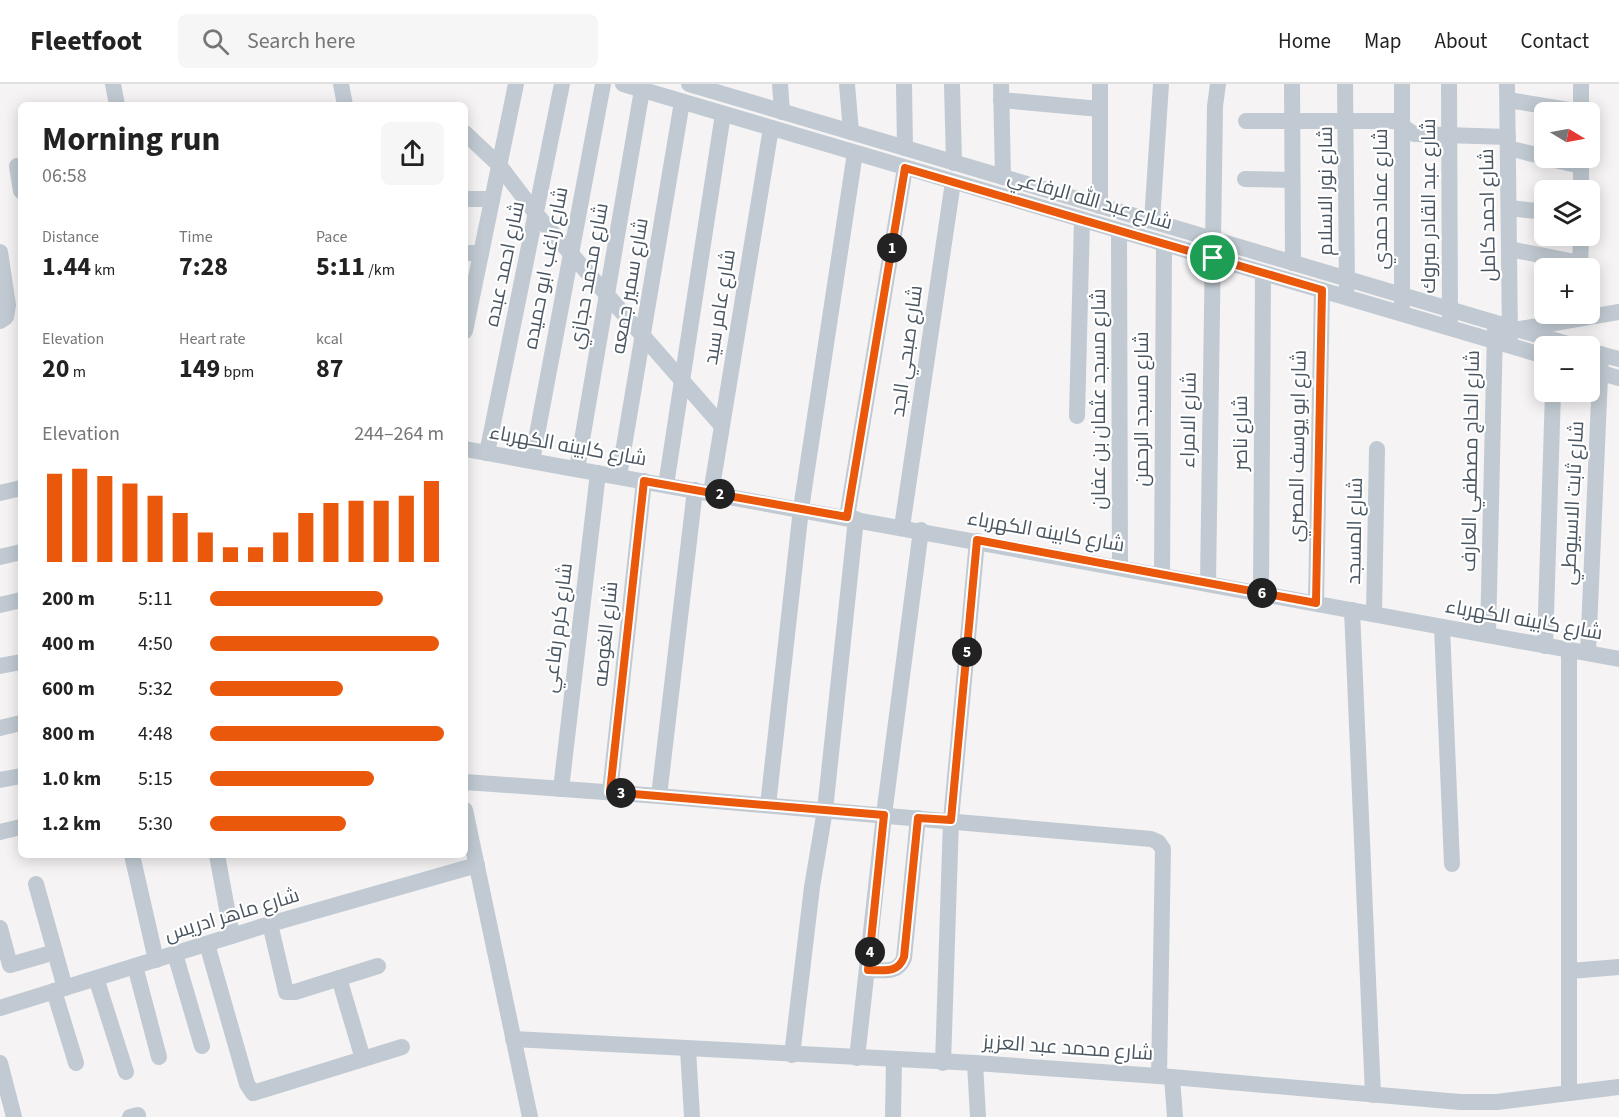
<!DOCTYPE html>
<html lang="en">
<head>
<meta charset="utf-8">
<style>
  :root { --surface:#fff; --page:#f6f6f6; --text:#222; --muted:#767676; --line:#e0e0e0; --accent:#ea580c }
  body { margin:0; font-family:"Source Sans 3",Cairo,sans-serif; background:var(--page); color:var(--text); height:100vh; display:flex; flex-direction:column; font-size:22px; white-space:nowrap }
  * { box-sizing:border-box; margin:0 }
  p { font-size:20px; color:var(--muted) }
  .icon { flex:none; width:33px; height:33px; fill:none; stroke:currentColor; stroke-width:2; stroke-linecap:round; stroke-linejoin:round }
  .map { position:relative; flex:1; overflow:hidden }
  .sheet { position:absolute; left:18px; top:18px; width:450px; height:756px; display:flex; flex-direction:column; background:var(--surface); border-radius:9px; box-shadow:0 3px 15px #0003 }
  .sheet>* { flex:none }
  .needle { width:39px; rotate:100deg }
  .fabs { position:absolute; left:1534px; top:18px; display:grid; gap:12px }
  .fabs a { display:grid; place-items:center; width:66px; height:66px; border-radius:9px; background:var(--surface); box-shadow:0 3px 15px #0003; font-size:30px }
  .pin { position:absolute; display:grid; place-items:center; width:51px; height:51px; color:#fff; margin:-26px; border:3px solid #fff; border-radius:50%; box-shadow:0 2px 6px #0007 }
  .km { position:absolute; width:30px; height:30px; margin:-15px; border-radius:50%; background:#222; color:#fff; font-size:16px; line-height:30px; text-align:center }
  .round { display:grid; place-items:center; flex:none; width:63px; height:63px; border-radius:9px; background:var(--page) }
  .head { display:flex; align-items:center; justify-content:space-between; height:102px; padding:0 24px }
  h1 { font-size:33px; font-weight:700; line-height:45px }
  .stats { display:grid; grid-template-columns:repeat(3,1fr); gap:9px; height:102px; padding:6px 24px }
  .stats div { display:grid; align-content:center }
  .stats b { font-size:26px; font-weight:700 }
  .stats small { font-size:16px; font-weight:400 }
  .stats p { font-size:16px }
  .chart { height:168px; padding:12px 24px }
  .chart p { display:flex; justify-content:space-between }
  .chart svg { width:100%; height:108px; margin-top:6px; stroke:var(--accent); stroke-width:6 }
  ul { padding:0 24px; list-style:none; font-size:20px }
  li { display:grid; grid-template-columns:96px 72px 1fr; align-items:center; height:45px }
  li i { height:15px; border-radius:8px; background:var(--accent) }
  header { display:flex; align-items:center; gap:36px; box-sizing:border-box; height:84px; padding:0 30px; background:var(--surface); border-bottom:2px solid var(--line) }
  header strong { font-size:28px }
  nav { display:flex; gap:33px; margin-inline-start:auto; font-size:21px }
  .search { width:420px; height:54px; background:var(--page); display:flex; align-items:center; gap:15px; box-sizing:border-box; padding:0 21px; border-radius:9px; color:var(--muted); font-size:22px }
  .map>svg:first-child { display:block }
  .lines { fill:none; stroke-linecap:round; stroke-linejoin:round }
  .street { stroke:#c1cad2; stroke-width:16 }
  .route-casing { stroke:#fff; stroke-width:12 }
  .route { stroke:#ea580c; stroke-width:8 }
  .labels { text-anchor:middle; dominant-baseline:central; stroke-width:4.5; stroke-linejoin:round; paint-order:stroke }
  .street-label { font-size:20px; fill:#4a5661; stroke:#fff }
</style>
</head>
<body>
<header>
<strong>Fleetfoot</strong>
<div class="search"><svg class="icon" aria-label="search" viewBox="0 0 24 24"><circle cx="10" cy="10" r="6"/><path d="M15 15l6 6"/></svg>Search here</div>
<nav><a>Home</a><a>Map</a><a>About</a><a>Contact</a></nav>
</header>
<div class="map">
<svg width="1619" height="1033" viewBox="0 0 1619 1033">
  <rect width="100%" height="100%" fill="#f5f3f3"/>
  <g class="lines">
    <g class="street">
      <polyline points="113,0 117,21"/>
      <polyline points="341,0 345,21"/>
      <polyline points="623,0 1545,272"/>
      <polyline points="689,0 1574,262"/>
      <polyline points="780,0 782,28"/>
      <polyline points="847,0 851,48"/>
      <polyline points="904,0 905,64"/>
      <polyline points="952,0 954,79"/>
      <polyline points="1001,0 1003,93"/>
      <polyline points="1292,0 1293,179"/>
      <polyline points="1345,0 1347,203"/>
      <polyline points="1402,0 1402,221"/>
      <polyline points="1449,0 1450,236"/>
      <polyline points="1507,0 1510,254"/>
      <polyline points="1581,0 1581,28"/>
      <polyline points="1001,16 1100,25"/>
      <polyline points="1508,16 1581,28"/>
      <polyline points="1246,37 1395,37 1414,50 1508,53"/>
      <polyline points="465,49 499,81 537,131 721,341"/>
      <polyline points="1508,64 1545,73"/>
      <polyline points="1546,74 1581,82"/>
      <polyline points="1581,74 1581,106"/>
      <polyline points="17,82 21,107"/>
      <polyline points="1245,95 1292,96"/>
      <polyline points="465,115 492,115"/>
      <polyline points="1100,122 1100,0"/>
      <polyline points="1509,124 1545,128"/>
      <polyline points="1152,137 1161,0"/>
      <polyline points="1119,147 1120,483"/>
      <polyline points="1509,165 1580,179"/>
      <polyline points="0,168 8,221 6,233 0,237"/>
      <polyline points="465,169 481,169"/>
      <polyline points="1580,184 1581,152"/>
      <polyline points="1520,245 1619,228"/>
      <polyline points="465,247 516,0"/>
      <polyline points="1591,268 1619,275"/>
      <polyline points="1591,286 1619,294"/>
      <polyline points="1077,332 1082,136"/>
      <polyline points="465,365 1619,575"/>
      <polyline points="487,369 562,0"/>
      <polyline points="532,377 603,0"/>
      <polyline points="577,385 642,6"/>
      <polyline points="619,392 682,18"/>
      <polyline points="666,401 723,30"/>
      <polyline points="0,409 21,404"/>
      <polyline points="711,409 771,44"/>
      <polyline points="847,433 905,84"/>
      <polyline points="902,443 953,98"/>
      <polyline points="0,473 21,468"/>
      <polyline points="1162,491 1164,160"/>
      <polyline points="1208,499 1215,22 1218,0"/>
      <polyline points="1261,509 1263,189"/>
      <polyline points="1316,519 1322,206"/>
      <polyline points="0,521 21,516"/>
      <polyline points="1352,526 1373,1011"/>
      <polyline points="1374,530 1377,365"/>
      <polyline points="1442,543 1452,780"/>
      <polyline points="1488,551 1495,246"/>
      <polyline points="1545,562 1553,308"/>
      <polyline points="1588,569 1601,270"/>
      <polyline points="0,582 21,578"/>
      <polyline points="0,644 21,639"/>
      <polyline points="0,696 21,692"/>
      <polyline points="465,698 659,712 1151,755 1158,758 1163,765 1159,992"/>
      <polyline points="561,705 598,389"/>
      <polyline points="610,708 644,397"/>
      <polyline points="659,712 695,406"/>
      <polyline points="768,721 801,425 855,69"/>
      <polyline points="465,726 530,1033"/>
      <polyline points="0,748 21,743"/>
      <polyline points="132,771 156,876"/>
      <polyline points="217,771 232,852"/>
      <polyline points="36,800 65,904"/>
      <polyline points="270,840 286,908 295,908 378,882"/>
      <polyline points="0,844 10,881 55,868"/>
      <polyline points="207,860 247,1000 253,1009 402,963"/>
      <polyline points="175,870 202,962"/>
      <polyline points="135,882 159,973"/>
      <path d="M868 886C883 886 898 890 904 874L918 734"/>
      <polyline points="1570,887 1619,883"/>
      <polyline points="96,894 126,988"/>
      <polyline points="339,894 363,975"/>
      <polyline points="54,907 76,979"/>
      <polyline points="0,924 270,840 477,781"/>
      <polyline points="513,955 975,979 1172,993 1460,1018 1497,1018 1619,1003"/>
      <polyline points="688,965 692,1033"/>
      <polyline points="792,971 812,803 825,726 856,435"/>
      <polyline points="857,974 884,731 921,446"/>
      <polyline points="0,979 14,1033"/>
      <polyline points="943,979 951,736 977,457"/>
      <polyline points="975,979 978,1033"/>
      <polyline points="1172,993 1175,1033"/>
      <polyline points="1569,1009 1569,566"/>
      <polyline points="130,1033 138,1031"/>
      <polyline points="893,1033 894,975"/>
    </g>
  </g>
  <g class="lines">
    <defs>
      <path id="route" d="M905 84 1322 206 1316 519 977 456 951 736 918 734 904 873C898 890 883 886 868 886L884 731 610 708 644 397 847 433Z"/>
    </defs>
    <use href="#route" class="route-casing"/>
    <use href="#route" class="route"/>
  </g>
  <g class="labels">
    <g class="street-label">
      <text transform="translate(1326 107) rotate(-90)">شارع نور الاسلام</text>
      <text transform="translate(1381 115) rotate(-90)">شارع عماد حمدي</text>
      <text transform="translate(1090 116) rotate(16)">شارع عبد الله الرفاعي</text>
      <text transform="translate(1429 122) rotate(-90)">شارع عبد القادر مبروك</text>
      <text transform="translate(1488 131) rotate(-91)">شارع احمد كامل</text>
      <text transform="translate(505 180) rotate(-78)">شارع احمد عبده</text>
      <text transform="translate(546 184) rotate(-79)">شارع راغب ابو حميده</text>
      <text transform="translate(589 192) rotate(-80)">شارع محمد حجازي</text>
      <text transform="translate(630 202) rotate(-80)">شارع سمير جمعه</text>
      <text transform="translate(720 223) rotate(-81)">شارع عامر سيد</text>
      <text transform="translate(907 267) rotate(-82)">شارع صبحي الجد</text>
      <text transform="translate(1099 315) rotate(-90)">شارع مسجد عثمان بن عفان</text>
      <text transform="translate(1142 325) rotate(-90)">شارع مسجد الرحمن</text>
      <text transform="translate(1189 336) rotate(-89)">شارع الامراء</text>
      <text transform="translate(1241 349) rotate(-90)">شارع ناصر</text>
      <text transform="translate(568 362) rotate(10)">شارع كابينه الكهرباء</text>
      <text transform="translate(1298 362) rotate(-89)">شارع ابو يوسف المصري</text>
      <text transform="translate(1471 377) rotate(-89)">شارع الحاج مصطفي العارف</text>
      <text transform="translate(1573 419) rotate(-87)">شارع ثابت الاسيوطي</text>
      <text transform="translate(1355 447) rotate(-89)">شارع المسجد</text>
      <text transform="translate(1046 448) rotate(10)">شارع كابينه الكهرباء</text>
      <text transform="translate(1524 536) rotate(10)">شارع كابينه الكهرباء</text>
      <text transform="translate(558 544) rotate(-83)">شارع كرم رفاعي</text>
      <text transform="translate(606 550) rotate(-84)">شارع الغوصه</text>
      <text transform="translate(232 831) rotate(-17)">شارع ماهر ادريس</text>
      <text transform="translate(1068 964) rotate(4)">شارع محمد عبد العزيز</text>
    </g>
  </g>
</svg>
<div class="fabs">
<a><svg class="needle" viewBox="-14 -14 28 28"><path d="M0-13l5 13h-10z" fill="#e53935"/><path d="M0 13l5-13h-10z" fill="#767676"/></svg></a>
<a><svg class="icon" aria-label="layers" viewBox="0 0 24 24"><path d="M12 4l9 5-9 5-9-5zM3 14l9 5 9-5"/></svg></a>
<a>+</a>
<a>−</a>
</div>
<div class="pin" style="left:1213px;top:174px;background:#1e9e55"><svg class="icon" aria-label="arrive" viewBox="0 0 24 24"><path d="M6 21V4h12l-3 4 3 4H6"/></svg></div>
<b class="km" style="left:892px;top:164px">1</b>
<b class="km" style="left:720px;top:410px">2</b>
<b class="km" style="left:621px;top:709px">3</b>
<b class="km" style="left:870px;top:868px">4</b>
<b class="km" style="left:967px;top:568px">5</b>
<b class="km" style="left:1262px;top:509px">6</b>
<section class="sheet">
<div class="head"><div><h1>Morning run</h1><p>06:58</p></div><a class="round"><svg class="icon" aria-label="share" viewBox="0 0 24 24"><path d="M12 15V3M7 8l5-5 5 5M5 13v7h14v-7"/></svg></a></div>
<div class="stats">
<div><p>Distance</p><b>1.44<small> km</small></b></div>
<div><p>Time</p><b>7:28</b></div>
<div><p>Pace</p><b>5:11<small> /km</small></b></div>
</div>
<div class="stats">
<div><p>Elevation</p><b>20<small> m</small></b></div>
<div><p>Heart rate</p><b>149<small> bpm</small></b></div>
<div><p>kcal</p><b>87</b></div>
</div>
<div class="chart"><p><span>Elevation</span>244–264 m</p>
<svg viewBox="0 0 160 44" preserveAspectRatio="none"><path d="M5 44V8M15 44V6M25 44V9M35 44V12M45 44V17M55 44V24M65 44V32M75 44V38M85 44V38M95 44V32M105 44V24M115 44V20M125 44V19M135 44V19M145 44V17M155 44V11"/></svg>
</div>
<ul>
<li><b>200 m</b>5:11<i style="width:74%"></i></li>
<li><b>400 m</b>4:50<i style="width:98%"></i></li>
<li><b>600 m</b>5:32<i style="width:57%"></i></li>
<li><b>800 m</b>4:48<i style="width:100%"></i></li>
<li><b>1.0 km</b>5:15<i style="width:70%"></i></li>
<li><b>1.2 km</b>5:30<i style="width:58%"></i></li>
</ul>
</section>
</div>
</body>
</html>
